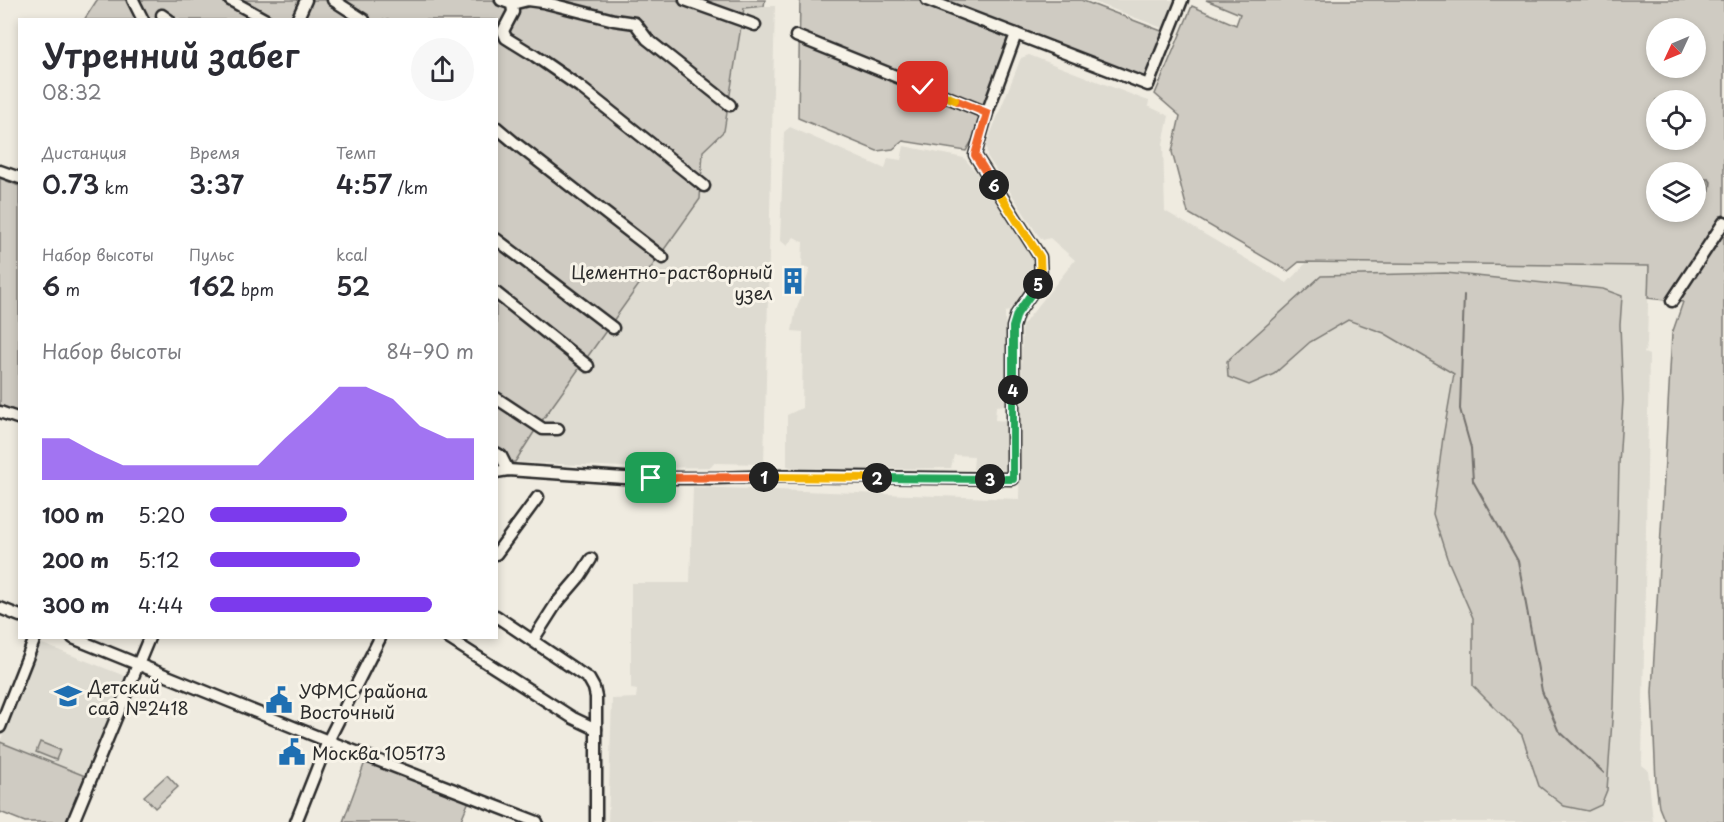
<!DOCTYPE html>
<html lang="ru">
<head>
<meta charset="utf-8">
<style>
  :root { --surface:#fff; --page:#f7f7f7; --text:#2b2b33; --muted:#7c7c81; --accent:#7c3aed }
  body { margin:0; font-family:"Playpen Sans",sans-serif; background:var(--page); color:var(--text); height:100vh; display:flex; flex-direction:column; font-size:22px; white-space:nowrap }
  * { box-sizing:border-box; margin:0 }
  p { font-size:20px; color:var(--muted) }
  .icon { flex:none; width:33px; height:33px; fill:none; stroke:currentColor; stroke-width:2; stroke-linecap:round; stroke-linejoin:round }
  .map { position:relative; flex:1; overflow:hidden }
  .details { position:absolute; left:18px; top:18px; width:480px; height:621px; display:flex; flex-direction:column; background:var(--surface); border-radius:0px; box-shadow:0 3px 9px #0003 }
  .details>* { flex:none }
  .needle { width:39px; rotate:226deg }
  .fabs { position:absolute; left:1646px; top:18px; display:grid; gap:12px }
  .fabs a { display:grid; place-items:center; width:60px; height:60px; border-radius:50%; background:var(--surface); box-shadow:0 3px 9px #0003; font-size:30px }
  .pin { position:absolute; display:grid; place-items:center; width:51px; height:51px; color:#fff; margin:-26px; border-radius:12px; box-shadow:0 3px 9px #0006 }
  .km { position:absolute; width:30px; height:30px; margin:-15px; border-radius:50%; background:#222; color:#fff; font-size:16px; line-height:30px; text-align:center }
  .round { display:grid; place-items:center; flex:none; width:63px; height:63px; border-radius:32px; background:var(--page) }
  .overview { display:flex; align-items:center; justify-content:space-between; height:102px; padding:0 24px }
  h1 { font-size:33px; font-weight:600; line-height:45px }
  .figures { display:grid; grid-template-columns:repeat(3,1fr); gap:9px; height:102px; padding:6px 24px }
  .figures div { display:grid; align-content:center }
  .figures b { font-size:26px; font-weight:600 }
  .figures small { font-size:16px; font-weight:400 }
  .figures p { font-size:16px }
  .chart { height:168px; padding:12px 24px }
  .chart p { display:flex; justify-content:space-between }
  .chart svg { width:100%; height:108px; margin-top:6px; fill:var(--accent); opacity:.7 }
  ul { padding:0 24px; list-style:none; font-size:20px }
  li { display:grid; grid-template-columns:96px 72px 1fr; align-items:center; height:45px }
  li i { height:15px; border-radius:8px; background:var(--accent) }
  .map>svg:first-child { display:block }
  .built { fill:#dedbd1 }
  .green { fill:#cfcbc2; stroke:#7d7b76; stroke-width:1.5; fill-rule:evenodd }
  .water { fill:#a4a29a; stroke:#74726e; stroke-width:1.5 }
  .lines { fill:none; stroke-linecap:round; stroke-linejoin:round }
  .stream { stroke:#74726e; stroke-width:2 }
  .minor-casing { stroke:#2b2b2b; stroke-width:15 }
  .minor { stroke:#f7f3e8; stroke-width:10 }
  .split-1-casing { stroke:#fff; stroke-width:12 }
  .split-2-casing { stroke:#fff; stroke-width:12 }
  .split-3-casing { stroke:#fff; stroke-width:12 }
  .split-4-casing { stroke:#fff; stroke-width:12 }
  .split-5-casing { stroke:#fff; stroke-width:12 }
  .split-6-casing { stroke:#fff; stroke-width:12 }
  .split-7-casing { stroke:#fff; stroke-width:12 }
  .split-8-casing { stroke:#fff; stroke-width:12 }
  .split-1 { stroke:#f0652b; stroke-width:8 }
  .split-2 { stroke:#f5b400; stroke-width:8 }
  .split-3 { stroke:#22a559; stroke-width:8 }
  .split-4 { stroke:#22a559; stroke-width:8 }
  .split-5 { stroke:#22a559; stroke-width:8 }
  .split-6 { stroke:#f5b400; stroke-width:8 }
  .split-7 { stroke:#f0652b; stroke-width:8 }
  .split-8 { stroke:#f5b400; stroke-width:8 }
  .labels { text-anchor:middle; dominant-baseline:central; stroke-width:6; stroke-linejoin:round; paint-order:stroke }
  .poi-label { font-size:18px; fill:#2b2b2b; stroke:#f7f3e8; text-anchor:start }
</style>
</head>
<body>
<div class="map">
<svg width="1724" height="822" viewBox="0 0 1724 822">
  <rect width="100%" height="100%" fill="#efebe0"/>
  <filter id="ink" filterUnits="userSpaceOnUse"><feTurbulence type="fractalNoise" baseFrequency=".0167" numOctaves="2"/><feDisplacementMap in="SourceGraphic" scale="12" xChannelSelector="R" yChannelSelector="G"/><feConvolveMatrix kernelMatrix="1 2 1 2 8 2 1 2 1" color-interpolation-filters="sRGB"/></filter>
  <g filter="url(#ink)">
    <g class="built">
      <polygon points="1089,0 1176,0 1165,29"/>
      <polygon points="764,6 775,6 764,464 714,463 711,467 644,468 515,462 536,429 700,199 703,151 724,130 744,7"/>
      <polygon points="1029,55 1143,99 1149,101 1148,106 1169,116 1163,144 1165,211 1287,283 1307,262 1649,266 1647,344 1644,353 1649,355 1642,765 1648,770 1653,822 608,822 612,699 636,698 637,690 631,689 631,583 690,583 693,487 1019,499 1022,326 1075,260 1050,238 1043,240 1038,235 987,156 986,145 1021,58"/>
      <polygon points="790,127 885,169 888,158 901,160 904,146 964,158 994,193 1025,241 1032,256 1034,277 1009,311 1005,312 1006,405 996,406 995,420 1008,421 1008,472 973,470 974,456 954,455 951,468 802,470 787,466 787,415 802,408 803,332 792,331 795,314 810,269 802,267 803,242 794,237 787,246 780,240 784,132"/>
      <polygon points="40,643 125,676 85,776 0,742"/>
    </g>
    <g class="green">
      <polygon points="97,0 765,0 764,6 744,8 724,131 703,151 700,199 536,429 515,462 496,462 496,20 84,20"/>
      <polygon points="800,0 1081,0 1164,32 1145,79 1014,29 976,134 966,151 903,141 893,149 877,151 798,118"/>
      <path d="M1206 0H1724V822H1665L1659 807 1656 782 1652 692 1672 334 1683 302 1648 298 1649 266 1299 262 1288 271 1188 213 1172 152 1180 116 1155 94 1192 6 1236 25 1240 14ZM1656 28H1695V68H1656ZM1656 100H1695V140H1656ZM1656 172H1695V212H1656Z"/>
      <polygon points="0,178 19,186 19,413 0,405"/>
      <polygon points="1446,273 1603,289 1622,296 1620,325 1623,400 1619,464 1613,707 1607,790 1601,805 1588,811 1564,806 1539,786 1522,735 1473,686 1473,618 1447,558 1433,514 1443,437 1454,374 1384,333 1348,320 1310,342 1274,374 1249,385 1228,377 1227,361 1321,276"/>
      <polygon points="0,742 85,776 66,822 25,822 0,812"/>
      <polygon points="40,742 60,750 56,760 36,752"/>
      <polygon points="365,762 469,801 460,822 343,822"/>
      <polygon points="167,775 178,787 155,808 144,796"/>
    </g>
    <polygon class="water" points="1701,179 1709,179 1711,182 1710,190 1702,204 1695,203 1695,180"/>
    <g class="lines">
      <polyline class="stream" points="1464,295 1460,409 1471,448 1473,481 1518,561 1542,691 1558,730 1604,773"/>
      <defs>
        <g id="minor">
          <polyline points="133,0 143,20"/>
          <polyline points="230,0 266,20"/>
          <polyline points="333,0 364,20"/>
          <polyline points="501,0 512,4 513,12 503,31 506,38 535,56 580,87 704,186"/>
          <polyline points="685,0 755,25"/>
          <polyline points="927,0 1016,34"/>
          <polyline points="512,4 528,0 543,2 614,20 635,23 647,39 730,105"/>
          <polyline points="162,15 169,20"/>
          <polyline points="297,20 306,0"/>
          <polyline points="796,36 987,113"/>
          <polyline points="496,127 515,143 663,258"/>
          <polyline points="0,171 20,178"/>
          <polyline points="496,239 613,328"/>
          <polyline points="496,293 588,366"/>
          <polyline points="1672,301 1724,222"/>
          <polyline points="496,398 543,429 558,429"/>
          <polyline points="0,412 20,419"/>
          <polyline points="496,453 501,456 508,470"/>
          <polyline points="496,472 508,470 624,478 716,478 779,476 1013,479 1013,327 1017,314 1041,279 1040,257 975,155 987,113 1016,34 1148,85 1182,0"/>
          <polyline points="496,554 538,497"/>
          <polyline points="0,608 20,616"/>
          <polyline points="496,616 589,679 594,688 596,697 596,822"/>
          <polyline points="73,638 328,741 537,822"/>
          <polyline points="448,638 573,718 596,729"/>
          <polyline points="533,640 556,604 580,576 591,559"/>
          <polyline points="0,727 35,638"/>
          <polyline points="73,822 149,638"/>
          <polyline points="296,822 328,741 380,638"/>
        </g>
      </defs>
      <use href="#minor" class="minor-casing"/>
      <use href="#minor" class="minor"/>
    </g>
  </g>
  <g class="lines" filter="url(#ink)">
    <defs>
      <polyline id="split-1" points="651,478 764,477"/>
      <polyline id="split-2" points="764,477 877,478"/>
      <polyline id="split-3" points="877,478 990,479"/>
      <polyline id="split-4" points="990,479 1013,479 1013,390"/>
      <polyline id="split-5" points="1013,390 1013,327 1017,314 1038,284"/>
      <polyline id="split-6" points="994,185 1040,257 1041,279 1038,284"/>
      <polyline id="split-7" points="955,100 987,113 975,155 994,185"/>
      <polyline id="split-8" points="923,87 955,100"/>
    </defs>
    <use href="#split-1" class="split-1-casing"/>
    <use href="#split-2" class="split-2-casing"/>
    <use href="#split-3" class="split-3-casing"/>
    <use href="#split-4" class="split-4-casing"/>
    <use href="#split-5" class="split-5-casing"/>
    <use href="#split-6" class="split-6-casing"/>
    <use href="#split-7" class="split-7-casing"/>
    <use href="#split-8" class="split-8-casing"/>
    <use href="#split-1" class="split-1"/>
    <use href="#split-2" class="split-2"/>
    <use href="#split-3" class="split-3"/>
    <use href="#split-4" class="split-4"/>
    <use href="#split-5" class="split-5"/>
    <use href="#split-6" class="split-6"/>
    <use href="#split-7" class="split-7"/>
    <use href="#split-8" class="split-8"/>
  </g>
  <defs>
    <symbol id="building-bare" viewBox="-9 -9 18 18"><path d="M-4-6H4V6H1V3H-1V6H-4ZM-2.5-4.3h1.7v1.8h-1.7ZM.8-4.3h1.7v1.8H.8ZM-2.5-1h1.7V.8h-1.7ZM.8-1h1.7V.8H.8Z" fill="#1f6fb2" stroke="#f7f3e8" stroke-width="2.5" paint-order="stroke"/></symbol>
    <symbol id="school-bare" viewBox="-9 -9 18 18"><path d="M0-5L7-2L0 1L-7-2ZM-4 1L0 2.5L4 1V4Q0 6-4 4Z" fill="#1f6fb2" stroke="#f7f3e8" stroke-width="2.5" paint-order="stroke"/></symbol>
    <symbol id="civic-bare" viewBox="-9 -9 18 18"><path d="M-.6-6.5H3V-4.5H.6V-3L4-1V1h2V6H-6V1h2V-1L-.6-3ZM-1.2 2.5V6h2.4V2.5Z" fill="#1f6fb2" stroke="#f7f3e8" stroke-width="2.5" paint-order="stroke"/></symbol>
  </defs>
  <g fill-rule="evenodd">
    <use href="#building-bare" x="774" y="262" width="38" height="38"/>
    <use href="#school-bare" x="49" y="677" width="38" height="38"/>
    <use href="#civic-bare" x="260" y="681" width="38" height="38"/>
    <use href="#civic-bare" x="273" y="733" width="38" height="38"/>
  </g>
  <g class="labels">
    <g class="poi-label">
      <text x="773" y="271" text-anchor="end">Цементно-растворный<tspan x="773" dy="21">узел</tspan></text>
      <text x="88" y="686">Детский<tspan x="88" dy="21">сад №2418</tspan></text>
      <text x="299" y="690">УФМС района<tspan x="299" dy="21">Восточный</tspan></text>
      <text x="312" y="752">Москва 105173</text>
    </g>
  </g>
</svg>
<div class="fabs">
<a><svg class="needle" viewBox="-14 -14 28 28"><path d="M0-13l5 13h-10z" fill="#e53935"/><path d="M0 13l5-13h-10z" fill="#7c7c81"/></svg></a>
<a><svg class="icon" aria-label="locate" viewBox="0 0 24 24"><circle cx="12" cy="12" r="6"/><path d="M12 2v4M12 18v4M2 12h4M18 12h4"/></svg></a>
<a><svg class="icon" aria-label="layers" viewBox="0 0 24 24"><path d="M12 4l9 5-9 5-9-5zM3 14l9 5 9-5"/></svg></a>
</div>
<div class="pin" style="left:651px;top:478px;background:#1e9e55"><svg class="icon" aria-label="arrive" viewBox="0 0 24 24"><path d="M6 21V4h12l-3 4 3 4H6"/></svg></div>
<div class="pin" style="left:923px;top:87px;background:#d93025"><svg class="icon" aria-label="check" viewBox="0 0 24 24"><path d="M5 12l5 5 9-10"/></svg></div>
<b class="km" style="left:764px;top:477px">1</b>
<b class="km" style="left:877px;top:478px">2</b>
<b class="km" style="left:990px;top:479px">3</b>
<b class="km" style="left:1013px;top:390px">4</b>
<b class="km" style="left:1038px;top:284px">5</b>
<b class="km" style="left:994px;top:185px">6</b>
<section class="details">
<div class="overview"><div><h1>Утренний забег</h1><p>08:32</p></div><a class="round"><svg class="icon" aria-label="share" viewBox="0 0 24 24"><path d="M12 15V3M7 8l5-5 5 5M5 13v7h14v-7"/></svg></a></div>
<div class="figures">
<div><p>Дистанция</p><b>0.73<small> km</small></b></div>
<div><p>Время</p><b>3:37</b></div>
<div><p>Темп</p><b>4:57<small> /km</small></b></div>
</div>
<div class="figures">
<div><p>Набор высоты</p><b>6<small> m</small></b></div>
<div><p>Пульс</p><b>162<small> bpm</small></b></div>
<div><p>kcal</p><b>52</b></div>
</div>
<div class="chart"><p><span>Набор высоты</span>84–90 m</p>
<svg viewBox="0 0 160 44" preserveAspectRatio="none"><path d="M0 44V27L10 27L20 33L30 38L40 38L50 38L60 38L70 38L80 38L90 27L100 17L110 6L120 6L130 11L140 22L150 27L160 27V44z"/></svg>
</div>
<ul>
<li><b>100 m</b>5:20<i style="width:52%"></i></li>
<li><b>200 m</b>5:12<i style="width:57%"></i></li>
<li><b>300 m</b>4:44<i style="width:84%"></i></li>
</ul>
</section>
</div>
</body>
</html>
